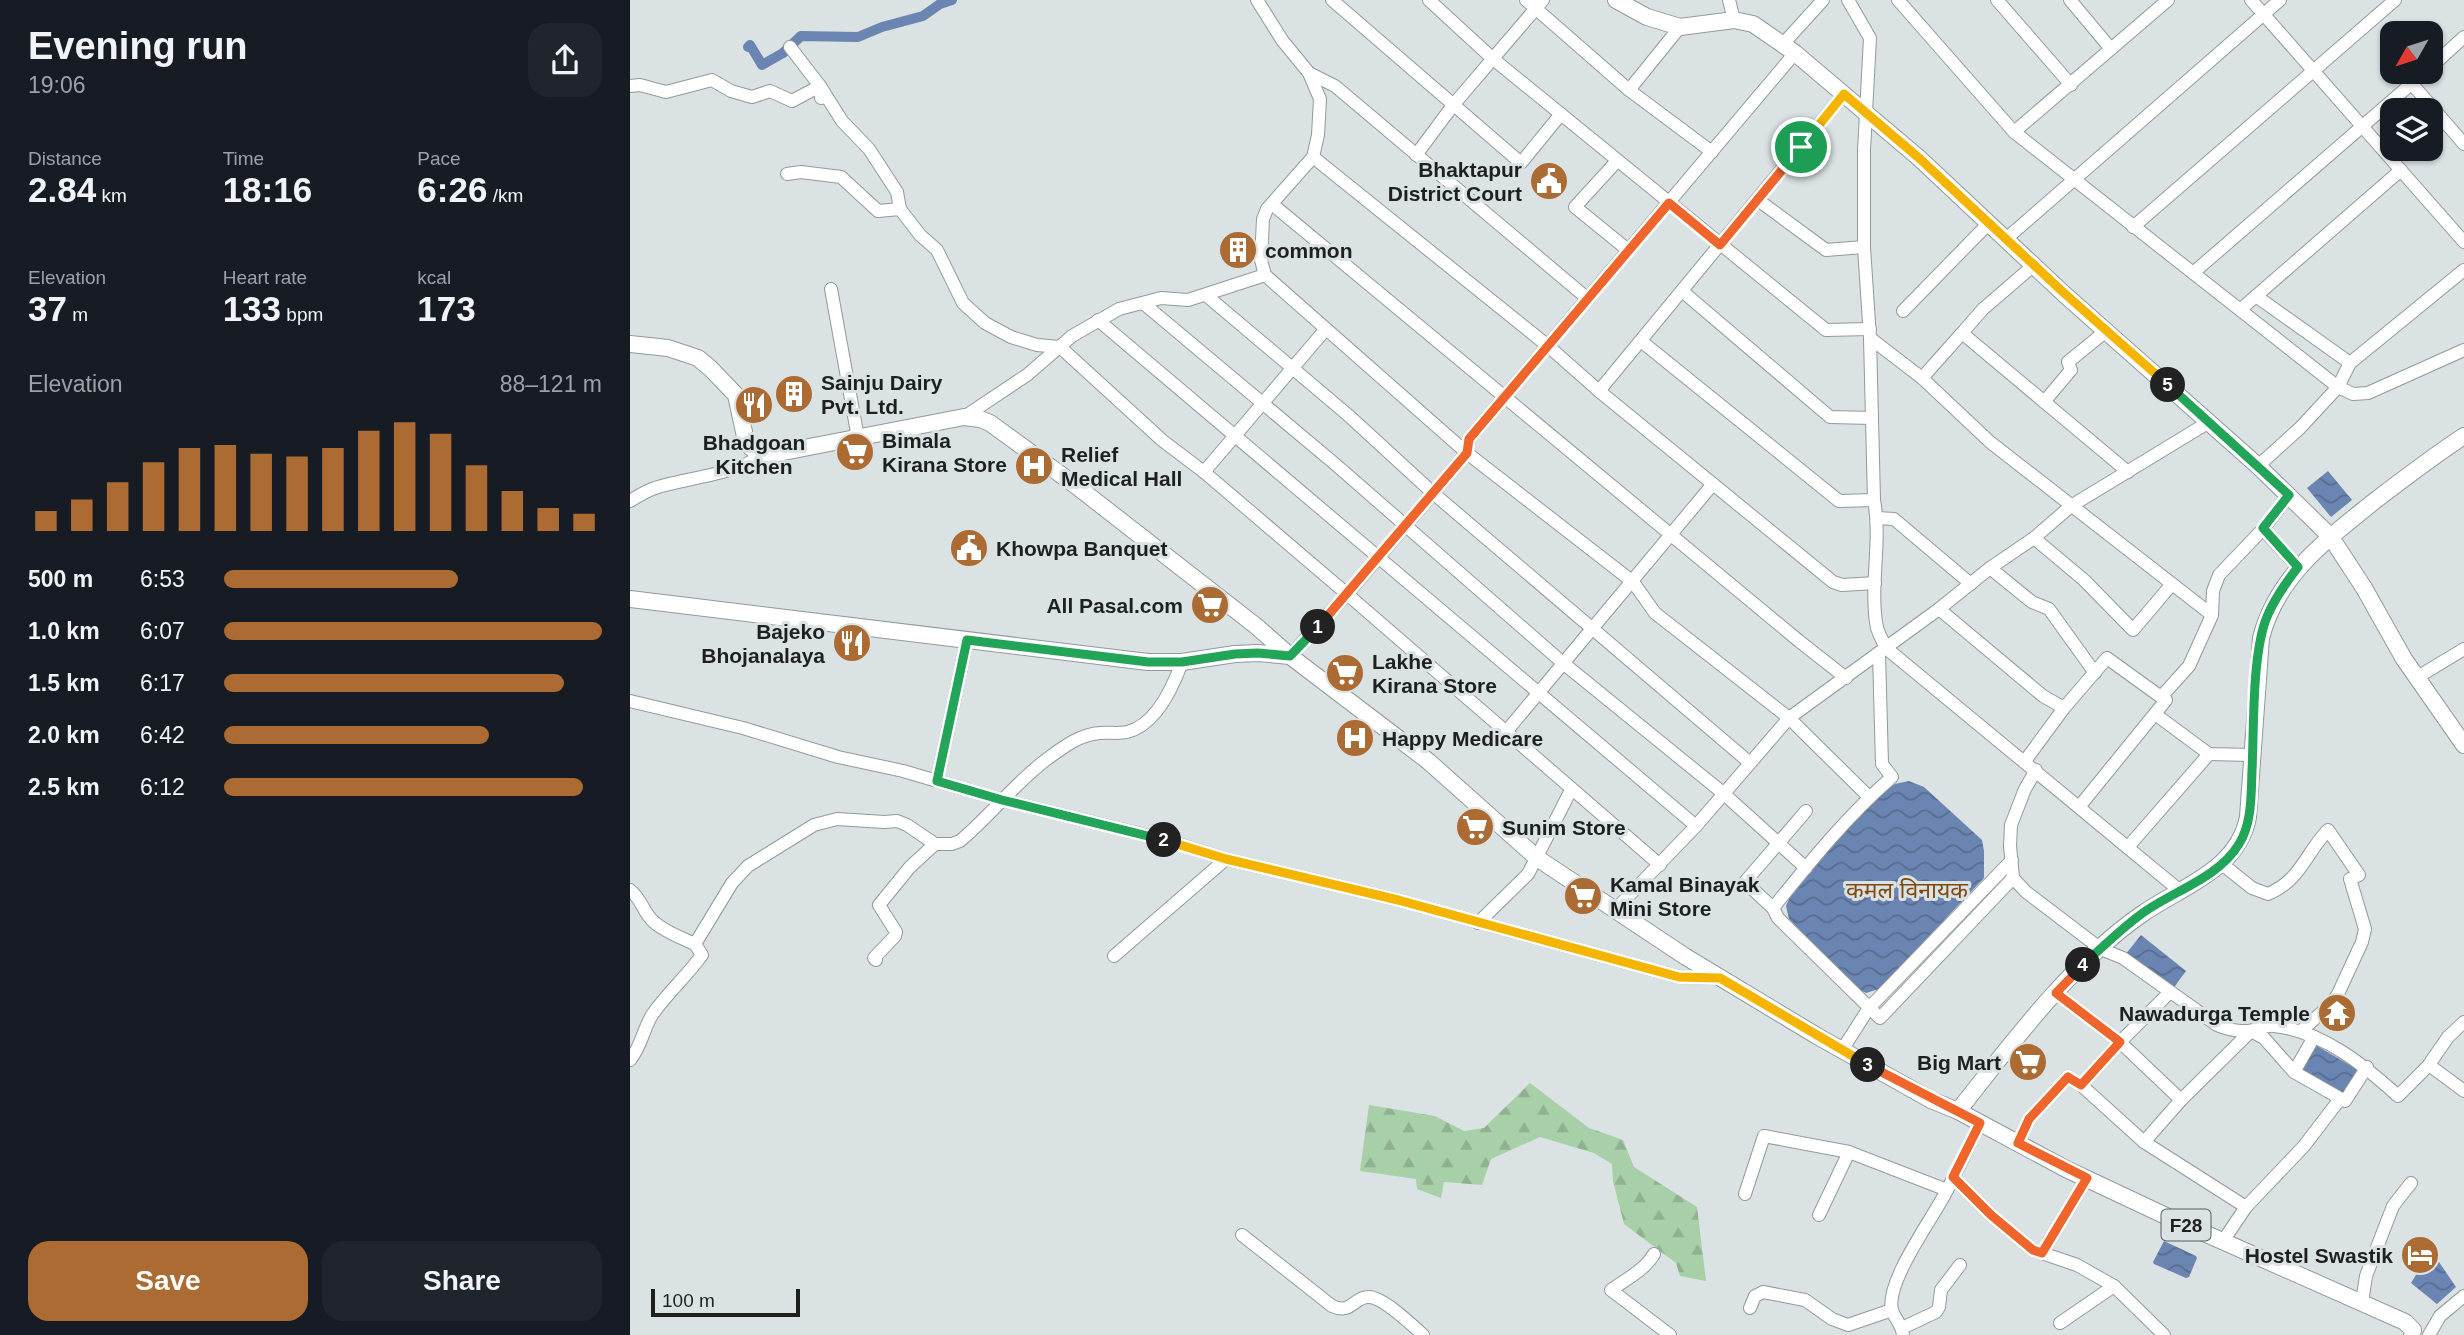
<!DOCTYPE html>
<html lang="en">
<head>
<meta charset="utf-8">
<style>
  :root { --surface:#171b24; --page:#20242c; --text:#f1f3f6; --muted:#9ea1a6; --accent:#ab6b33 }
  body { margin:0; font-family:Helvetica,"Noto Sans Devanagari",sans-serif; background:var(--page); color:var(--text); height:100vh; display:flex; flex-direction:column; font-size:26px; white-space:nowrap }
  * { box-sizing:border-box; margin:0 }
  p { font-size:23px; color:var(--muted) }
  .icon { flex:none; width:38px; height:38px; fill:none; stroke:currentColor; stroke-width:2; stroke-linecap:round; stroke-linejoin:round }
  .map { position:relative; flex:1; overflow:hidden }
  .panel { display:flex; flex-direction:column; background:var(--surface); width:630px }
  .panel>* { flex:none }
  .needle { width:46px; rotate:231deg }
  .controls { position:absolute; left:1750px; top:21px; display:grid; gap:14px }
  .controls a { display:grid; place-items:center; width:63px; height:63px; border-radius:14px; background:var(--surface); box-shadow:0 2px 5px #0004; font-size:35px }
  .scale { position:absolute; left:21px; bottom:18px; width:149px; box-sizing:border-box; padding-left:7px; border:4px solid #1e2020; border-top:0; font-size:19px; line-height:24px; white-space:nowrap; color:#1e2020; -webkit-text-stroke:5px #dbe2e3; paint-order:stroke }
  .pin { position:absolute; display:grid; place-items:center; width:60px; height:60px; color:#fff; margin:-30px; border:4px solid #fff; border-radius:50%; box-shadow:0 2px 7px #0007 }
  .km { position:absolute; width:35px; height:35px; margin:-18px; border-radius:50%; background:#222; color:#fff; font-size:19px; line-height:35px; text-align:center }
  .round { display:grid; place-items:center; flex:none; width:74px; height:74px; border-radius:21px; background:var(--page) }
  .head { display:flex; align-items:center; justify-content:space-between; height:119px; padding:0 28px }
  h1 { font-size:38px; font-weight:800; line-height:52px }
  .metrics { display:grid; grid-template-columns:repeat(3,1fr); gap:10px; height:119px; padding:7px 28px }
  .metrics div { display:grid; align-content:center }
  .metrics b { font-size:35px; font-weight:800 }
  .metrics small { font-size:19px; font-weight:400 }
  .metrics p { font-size:19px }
  .chart { height:196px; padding:14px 28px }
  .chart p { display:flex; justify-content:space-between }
  .chart svg { width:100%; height:126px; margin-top:7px; stroke:var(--accent); stroke-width:6 }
  .action { display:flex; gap:14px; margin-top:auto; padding:14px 28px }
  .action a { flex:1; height:80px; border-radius:21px; background:var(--accent); color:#fff; font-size:28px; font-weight:800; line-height:80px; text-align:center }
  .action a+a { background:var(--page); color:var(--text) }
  ul { padding:0 28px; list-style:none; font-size:23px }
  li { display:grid; grid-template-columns:112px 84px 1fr; align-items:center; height:52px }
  li i { height:18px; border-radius:9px; background:var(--accent) }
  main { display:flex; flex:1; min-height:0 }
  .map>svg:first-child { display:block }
  .forest { fill:url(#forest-firs) }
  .water { fill:url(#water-waves) }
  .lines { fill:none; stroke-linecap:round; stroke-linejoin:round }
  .canal { stroke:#6b85b2; stroke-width:10 }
  .minor-casing { stroke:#93999a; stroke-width:14 }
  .major-casing { stroke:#93999a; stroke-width:18 }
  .minor { stroke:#fff; stroke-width:12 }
  .major { stroke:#fff; stroke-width:16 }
  .split-1-casing { stroke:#fff; stroke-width:14 }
  .split-2-casing { stroke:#fff; stroke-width:14 }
  .split-3-casing { stroke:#fff; stroke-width:14 }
  .split-4-casing { stroke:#fff; stroke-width:14 }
  .split-5-casing { stroke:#fff; stroke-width:14 }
  .split-6-casing { stroke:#fff; stroke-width:14 }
  .split-1 { stroke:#f0652b; stroke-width:9 }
  .split-2 { stroke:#22a559; stroke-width:9 }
  .split-3 { stroke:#f5b400; stroke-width:9 }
  .split-4 { stroke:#f0652b; stroke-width:9 }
  .split-5 { stroke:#22a559; stroke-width:9 }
  .split-6 { stroke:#f5b400; stroke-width:9 }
  .labels { text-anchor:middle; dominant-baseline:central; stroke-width:6; stroke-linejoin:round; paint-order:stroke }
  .shield { fill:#dbe2e3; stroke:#575a5a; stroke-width:2 }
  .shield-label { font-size:19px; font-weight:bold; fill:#1e2020 }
  .poi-label { font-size:21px; font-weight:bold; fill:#1e2020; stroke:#dbe2e3; text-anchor:start }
  .neighbourhood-label { font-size:23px; fill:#7f4810; stroke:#dbe2e3 }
</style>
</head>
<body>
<main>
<section class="panel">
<div class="head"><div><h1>Evening run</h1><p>19:06</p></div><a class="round"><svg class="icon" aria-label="share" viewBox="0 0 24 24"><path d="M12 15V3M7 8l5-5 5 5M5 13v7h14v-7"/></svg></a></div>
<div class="metrics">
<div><p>Distance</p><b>2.84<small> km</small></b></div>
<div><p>Time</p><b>18:16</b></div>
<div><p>Pace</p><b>6:26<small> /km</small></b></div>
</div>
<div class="metrics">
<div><p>Elevation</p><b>37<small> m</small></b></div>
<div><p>Heart rate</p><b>133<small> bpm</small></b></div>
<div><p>kcal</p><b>173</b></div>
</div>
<div class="chart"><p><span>Elevation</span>88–121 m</p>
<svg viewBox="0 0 160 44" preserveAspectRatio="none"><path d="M5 44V37M15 44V33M25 44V27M35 44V20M45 44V15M55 44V14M65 44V17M75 44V18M85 44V15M95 44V9M105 44V6M115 44V10M125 44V21M135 44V30M145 44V36M155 44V38"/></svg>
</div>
<ul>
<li><b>500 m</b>6:53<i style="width:62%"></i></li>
<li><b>1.0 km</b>6:07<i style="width:100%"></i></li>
<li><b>1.5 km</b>6:17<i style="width:90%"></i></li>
<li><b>2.0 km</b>6:42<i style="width:70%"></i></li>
<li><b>2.5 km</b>6:12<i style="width:95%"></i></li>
</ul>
<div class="action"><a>Save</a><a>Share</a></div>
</section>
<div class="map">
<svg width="1834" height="1335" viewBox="0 0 1834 1335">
  <defs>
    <pattern id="forest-firs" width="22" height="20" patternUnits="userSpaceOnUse" patternTransform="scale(1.75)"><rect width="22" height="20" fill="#a7cfa8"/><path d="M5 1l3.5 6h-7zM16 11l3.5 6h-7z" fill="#8fb190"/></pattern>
    <pattern id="water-waves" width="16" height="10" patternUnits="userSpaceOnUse" patternTransform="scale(1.75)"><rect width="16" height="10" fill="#6b85b2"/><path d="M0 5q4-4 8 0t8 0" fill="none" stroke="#576c90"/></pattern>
  </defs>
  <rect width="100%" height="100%" fill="#dbe2e3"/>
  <polygon class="forest" points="900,1083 959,1128 993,1140 1004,1167 1067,1207 1076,1281 1050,1276 1046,1263 994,1224 983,1181 982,1164 964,1153 910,1137 861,1159 852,1185 814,1182 811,1198 787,1189 786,1179 730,1171 739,1105 805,1116 834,1131 854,1128"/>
  <g class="water">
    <polygon points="1698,471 1722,500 1701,517 1677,488"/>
    <polygon points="1279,781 1294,787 1352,840 1354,851 1354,878 1249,989 1236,993 1226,988 1159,919 1156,906 1162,892 1241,801 1265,784"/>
    <polygon points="1511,935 1556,971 1542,990 1495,955"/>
    <polygon points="1682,1043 1730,1071 1715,1095 1668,1069"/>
    <polygon points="1534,1241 1566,1256 1567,1258 1559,1277 1556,1278 1524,1264 1523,1262"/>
    <polygon points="1800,1256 1807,1259 1826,1287 1807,1304 1781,1283 1796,1258"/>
  </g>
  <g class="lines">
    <polyline class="canal" points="118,47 120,45 132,65 153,53 171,36 228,37 252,27 293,16 310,4 322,0"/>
    <defs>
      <g id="minor">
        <polyline points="627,0 652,40 679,73 690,99 688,135 683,157 637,209 633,219 631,260 635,275 837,453 1003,582 1025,613 1159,718 1239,797"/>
        <polyline points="702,0 891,163 931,114"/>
        <polyline points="799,0 862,58 1196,330 1240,329"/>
        <polyline points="896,0 999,90 1082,152"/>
        <polyline points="1099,0 1104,20"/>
        <path d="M1218 0 1240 38 1234 150V247L1240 338 1244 500C1252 542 1239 586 1247 628 1249 634 1253 642 1256 648L1549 890"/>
        <polyline points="1268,0 1384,132 1708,387 1723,394 1738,393 1834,350"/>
        <polyline points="1367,0 1441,85"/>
        <polyline points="1440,0 1481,49"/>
        <polyline points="1621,0 1834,242"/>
        <polyline points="1153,44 1193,0"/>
        <polyline points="160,47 190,86 212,121 239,149 267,192 270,209"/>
        <polyline points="1801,67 1834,37"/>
        <polyline points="679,73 705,86 958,299"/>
        <polyline points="1782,84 1834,144"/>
        <polyline points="0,86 10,85 36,92 82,80 101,91 122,97 140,91 162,101 190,86 191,98"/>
        <polyline points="999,90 1050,27"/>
        <polyline points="1384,132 1538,0"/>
        <polyline points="786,155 824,104 913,0"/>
        <polyline points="683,157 918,346 969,391 1203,582 1212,585 1245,583"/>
        <polyline points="987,161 945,207 998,250"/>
        <polyline points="157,174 171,172 211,177 248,211 270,209 290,235 307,250 333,303 355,323 381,337 407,345 430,347 533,441 574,472 717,594 1030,865"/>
        <polyline points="1128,200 1196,250 1234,247"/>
        <polyline points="642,204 1169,641 1216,678"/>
        <polyline points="1503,227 1765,0"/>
        <polyline points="1377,238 1650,0"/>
        <polyline points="1563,273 1795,72"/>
        <polyline points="201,289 228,438"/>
        <polyline points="1052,291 1200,417 1242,418"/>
        <polyline points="577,296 718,415 803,493 1119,762"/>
        <polyline points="1626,296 1720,363 1834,270"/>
        <polyline points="513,303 705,464 933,663 1093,793 1176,868"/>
        <polyline points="1611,309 1771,170"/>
        <polyline points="1273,311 1359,223"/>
        <polyline points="468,320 1066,826"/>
        <polyline points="1332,333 1353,309 1404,265"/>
        <polyline points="1240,338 1292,378 1360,442 1582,615"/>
        <polyline points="1011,341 1209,501 1244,500"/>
        <polyline points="1292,378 1332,333 1498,472"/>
        <polyline points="969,391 1214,94"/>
        <polyline points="1414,402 1441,370 1438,362 1476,331"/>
        <polyline points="334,417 397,375 442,336 489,309 531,298 558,300 635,275"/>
        <polyline points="1628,466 1670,428 1708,387 1720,363"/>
        <polyline points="574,472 695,330"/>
        <polyline points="1659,495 1633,529 1668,567"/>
        <path d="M0 501C8 496 16 491 25 488 49 479 118 473 131 453"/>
        <polyline points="1247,518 1264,519 1341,584"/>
        <polyline points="1404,538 1454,580 1503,630 1542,584"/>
        <polyline points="1360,568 1402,602 1419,609 1465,673"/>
        <polyline points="1309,609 1413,696 1434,708"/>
        <path d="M1249 653 1252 764 1262 777C1217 816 1180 862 1143 908L1148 918 1250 1018 1383 878"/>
        <polyline points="660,656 717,594 837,453 839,439 1165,53"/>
        <polyline points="1786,678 1834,649"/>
        <polyline points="0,701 113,728 208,757 273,771 372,800 535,840 596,859 768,900 1049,977 1090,978"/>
        <polyline points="1525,714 1579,754 1622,755"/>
        <polyline points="875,733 1083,484"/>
        <polyline points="1395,761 1434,708 1477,658 1531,697"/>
        <path d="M1406 770 1395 789 1381 825 1380 846 1383 878 1396 892 1471 949 1493 958 1587 1025C1599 1030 1610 1033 1623 1030 1630 1029 1637 1025 1644 1026 1692 1031 1734 1065 1768 1096L1798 1066 1818 1037 1834 1022"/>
        <polyline points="307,781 337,640"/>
        <polyline points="1449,807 1536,700 1531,697 1559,666 1582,615 1583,591 1589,575 1633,529"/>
        <polyline points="1498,847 1579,754"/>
        <path d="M1592 864 1622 888 1638 894C1671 880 1675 854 1698 830L1729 875 1720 879 1735 929 1732 942 1708 994 1700 1005 1671 1031"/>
        <path d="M0 890C12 899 13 913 24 922 35 932 52 938 65 944"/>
        <polyline points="1143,908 1115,882 1176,811"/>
        <polyline points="985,910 1066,826 1159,718 1309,609 1360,568 1404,538 1441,506 1579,422"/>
        <polyline points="848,923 898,874 941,790"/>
        <polyline points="484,956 596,859"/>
        <path d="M246 960 244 958 265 936 266 932 249 905 280 867 305 844H322L330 841C360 816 385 783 417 759 432 748 450 734 470 733 478 732 488 734 497 732 526 725 543 687 552 662"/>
        <polyline points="1426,993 1490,1042 1551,1100"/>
        <polyline points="1212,1050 1239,1008 1382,860"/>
        <path d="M0 1060C11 1047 13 1030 22 1015 37 993 57 976 72 955L65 944 102 883 118 866 184 825 207 819 254 822 267 821 277 825 305 844"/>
        <polyline points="1799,1065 1834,1091"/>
        <polyline points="1664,1072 1684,1037"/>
        <polyline points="1451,1085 1490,1042 1540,992"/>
        <polyline points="1514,1142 1551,1100 1621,1031 1634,1038 1664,1072 1715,1101 1737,1067"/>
        <polyline points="1388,1143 1399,1119 1438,1077 1451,1085 1514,1142 1616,1207"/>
        <polyline points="1323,1177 1361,1215 1403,1250 1447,1265 1484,1286 1534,1335"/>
        <polyline points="1115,1194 1134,1136 1219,1152 1317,1190"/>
        <polyline points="1189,1215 1219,1152"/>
        <path d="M612 1235 702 1306C721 1315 724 1297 738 1297 752 1296 782 1325 793 1335"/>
        <polyline points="1593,1241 1616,1207 1674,1146 1710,1099"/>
        <polyline points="1412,1253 1457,1178"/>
        <path d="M1024 1254C1015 1270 995 1280 981 1290L1040 1335"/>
        <polyline points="1732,1302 1736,1276 1763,1206 1781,1183"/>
        <polyline points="1120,1308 1125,1296 1133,1292 1175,1300 1202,1319 1218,1325 1262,1310"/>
        <polyline points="1430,1323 1484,1286"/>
        <polyline points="1272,1328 1306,1312 1309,1307 1311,1290 1330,1265"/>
        <path d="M1273 1335C1272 1325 1265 1319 1262 1310 1255 1282 1303 1218 1316 1192 1328 1170 1338 1146 1350 1123"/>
        <polyline points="1799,1335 1810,1316 1834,1296"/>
      </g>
      <g id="major">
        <polyline points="986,0 1017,17 1050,27 1104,20 1123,24 1165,53 1289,158 1434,294 1628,466 1700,536 1734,588 1774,659 1834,745"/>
        <path d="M0 344 38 348 68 358 80 368 106 395 116 441C122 453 132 453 143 454L334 417 350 419 360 423 445 485 626 626 660 656"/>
        <polyline points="0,599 518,662 552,662 605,654 628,653 660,656 798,761 907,858 1056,957 1187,1036 1301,1100 1328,1111 1436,1169 1538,1217 1775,1322 1783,1330 1782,1335"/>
        <path d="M1328 1111C1382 1043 1440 964 1512 914 1552 886 1608 870 1618 817L1631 638C1647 576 1695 541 1742 503 1772 480 1802 457 1834 436"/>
      </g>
    </defs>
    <use href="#minor" class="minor-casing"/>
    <use href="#major" class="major-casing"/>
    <use href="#minor" class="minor"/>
    <use href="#major" class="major"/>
  </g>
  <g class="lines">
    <defs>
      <polyline id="split-1" points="688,627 837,453 839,439 1039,203 1090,245 1171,147"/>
      <polyline id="split-2" points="534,840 372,800 307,781 337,640 518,662 552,662 605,654 628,653 660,656 688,627"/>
      <polyline id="split-3" points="534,840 596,859 768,900 1049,977 1090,978 1238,1065"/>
      <polyline id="split-4" points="1238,1065 1350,1123 1323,1177 1361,1215 1403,1250 1412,1253 1457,1178 1388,1143 1399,1119 1438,1077 1451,1085 1490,1042 1426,993 1453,965"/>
      <path id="split-5" d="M1453 965C1471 948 1490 930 1510 915 1540 892 1588 879 1609 844 1622 823 1621 796 1622 771 1624 729 1622 661 1635 622 1642 602 1655 584 1668 567L1633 528 1659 495 1538 385"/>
      <polyline id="split-6" points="1171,147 1214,94 1289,158 1434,293 1538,385"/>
    </defs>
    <use href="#split-1" class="split-1-casing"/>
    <use href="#split-2" class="split-2-casing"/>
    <use href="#split-3" class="split-3-casing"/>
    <use href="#split-4" class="split-4-casing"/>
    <use href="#split-5" class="split-5-casing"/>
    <use href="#split-6" class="split-6-casing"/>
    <use href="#split-1" class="split-1"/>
    <use href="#split-2" class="split-2"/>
    <use href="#split-3" class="split-3"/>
    <use href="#split-4" class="split-4"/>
    <use href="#split-5" class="split-5"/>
    <use href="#split-6" class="split-6"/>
  </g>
  <defs>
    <symbol id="civic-disc" viewBox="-11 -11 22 22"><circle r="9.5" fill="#ab6b33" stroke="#dbe2e3"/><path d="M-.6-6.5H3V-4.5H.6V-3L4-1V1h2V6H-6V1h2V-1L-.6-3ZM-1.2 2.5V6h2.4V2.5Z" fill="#fff"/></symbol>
    <symbol id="building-disc" viewBox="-11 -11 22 22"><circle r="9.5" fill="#ab6b33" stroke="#dbe2e3"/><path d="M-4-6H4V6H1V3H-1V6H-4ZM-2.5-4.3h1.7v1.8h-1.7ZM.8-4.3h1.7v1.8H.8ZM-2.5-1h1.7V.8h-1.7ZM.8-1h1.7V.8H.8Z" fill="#fff"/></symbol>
    <symbol id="restaurant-disc" viewBox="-11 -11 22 22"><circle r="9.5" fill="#ab6b33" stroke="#dbe2e3"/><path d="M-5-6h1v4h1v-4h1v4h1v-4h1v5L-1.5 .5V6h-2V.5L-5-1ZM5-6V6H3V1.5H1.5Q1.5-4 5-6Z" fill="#fff"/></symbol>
    <symbol id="supermarket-disc" viewBox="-11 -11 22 22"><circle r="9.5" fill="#ab6b33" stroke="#dbe2e3"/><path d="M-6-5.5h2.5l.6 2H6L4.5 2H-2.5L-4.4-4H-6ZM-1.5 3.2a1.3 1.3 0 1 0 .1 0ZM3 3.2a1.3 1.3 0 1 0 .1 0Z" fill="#fff"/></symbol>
    <symbol id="hospital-disc" viewBox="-11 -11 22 22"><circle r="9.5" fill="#ab6b33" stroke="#dbe2e3"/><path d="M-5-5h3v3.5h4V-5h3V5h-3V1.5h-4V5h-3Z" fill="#fff"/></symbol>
    <symbol id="temple-disc" viewBox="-11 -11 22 22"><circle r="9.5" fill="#ab6b33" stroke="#dbe2e3"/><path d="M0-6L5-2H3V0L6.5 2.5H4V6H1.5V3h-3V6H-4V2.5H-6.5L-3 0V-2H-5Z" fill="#fff"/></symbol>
    <symbol id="hotel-disc" viewBox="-11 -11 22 22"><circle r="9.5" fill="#ab6b33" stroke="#dbe2e3"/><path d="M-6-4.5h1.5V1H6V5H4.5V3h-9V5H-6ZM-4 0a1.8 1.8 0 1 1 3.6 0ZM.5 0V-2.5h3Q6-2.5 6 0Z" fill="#fff"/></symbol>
  </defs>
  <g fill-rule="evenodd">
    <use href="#civic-disc" x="897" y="159" width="44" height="44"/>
    <use href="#building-disc" x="586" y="228" width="44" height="44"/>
    <use href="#building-disc" x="142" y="372" width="44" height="44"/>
    <use href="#restaurant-disc" x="102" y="383" width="44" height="44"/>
    <use href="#supermarket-disc" x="203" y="430" width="44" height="44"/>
    <use href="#hospital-disc" x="382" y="444" width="44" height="44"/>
    <use href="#civic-disc" x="317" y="526" width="44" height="44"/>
    <use href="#supermarket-disc" x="558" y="583" width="44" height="44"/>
    <use href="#restaurant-disc" x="200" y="621" width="44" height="44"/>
    <use href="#supermarket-disc" x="693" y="651" width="44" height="44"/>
    <use href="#hospital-disc" x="703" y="716" width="44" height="44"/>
    <use href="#supermarket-disc" x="823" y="805" width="44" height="44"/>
    <use href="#supermarket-disc" x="931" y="874" width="44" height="44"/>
    <use href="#temple-disc" x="1685" y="991" width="44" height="44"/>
    <use href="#supermarket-disc" x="1376" y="1040" width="44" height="44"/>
    <use href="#hotel-disc" x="1768" y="1233" width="44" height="44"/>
  </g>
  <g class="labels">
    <rect class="shield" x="1531.5" y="1209.5" width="49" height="31" rx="5"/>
    <g class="shield-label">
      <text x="1556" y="1225">F28</text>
    </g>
    <g class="poi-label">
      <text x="892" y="169" text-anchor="end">Bhaktapur<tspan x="892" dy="24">District Court</tspan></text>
      <text x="635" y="250">common</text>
      <text x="191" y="382">Sainju Dairy<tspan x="191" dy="24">Pvt. Ltd.</tspan></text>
      <text x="252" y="440">Bimala<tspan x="252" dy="24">Kirana Store</tspan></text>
      <text x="124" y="442" text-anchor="middle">Bhadgoan<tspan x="124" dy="24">Kitchen</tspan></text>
      <text x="431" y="454">Relief<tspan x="431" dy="24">Medical Hall</tspan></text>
      <text x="366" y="548">Khowpa Banquet</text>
      <text x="553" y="605" text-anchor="end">All Pasal.com</text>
      <text x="195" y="631" text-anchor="end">Bajeko<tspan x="195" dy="24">Bhojanalaya</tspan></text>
      <text x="742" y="661">Lakhe<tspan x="742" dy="24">Kirana Store</tspan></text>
      <text x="752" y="738">Happy Medicare</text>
      <text x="872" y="827">Sunim Store</text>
      <text x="980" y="884">Kamal Binayak<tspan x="980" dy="24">Mini Store</tspan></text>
      <text x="1680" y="1013" text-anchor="end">Nawadurga Temple</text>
      <text x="1371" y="1062" text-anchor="end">Big Mart</text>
      <text x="1763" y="1255" text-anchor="end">Hostel Swastik</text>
    </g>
    <g class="neighbourhood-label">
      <text x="1277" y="890">कमल विनायक</text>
    </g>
  </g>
</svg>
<div class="controls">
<a><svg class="needle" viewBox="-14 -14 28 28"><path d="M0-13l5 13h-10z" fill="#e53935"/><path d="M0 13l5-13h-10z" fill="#9ea1a6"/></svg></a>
<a><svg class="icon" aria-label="layers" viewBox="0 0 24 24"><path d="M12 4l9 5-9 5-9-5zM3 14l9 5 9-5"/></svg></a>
</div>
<div class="scale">100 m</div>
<div class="pin" style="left:1171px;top:147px;background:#1e9e55"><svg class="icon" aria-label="arrive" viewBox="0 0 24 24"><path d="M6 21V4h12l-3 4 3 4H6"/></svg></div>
<b class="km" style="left:688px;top:627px">1</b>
<b class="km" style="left:534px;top:840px">2</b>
<b class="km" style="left:1238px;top:1065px">3</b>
<b class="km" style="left:1453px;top:965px">4</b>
<b class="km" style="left:1538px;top:385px">5</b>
</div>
</main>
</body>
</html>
